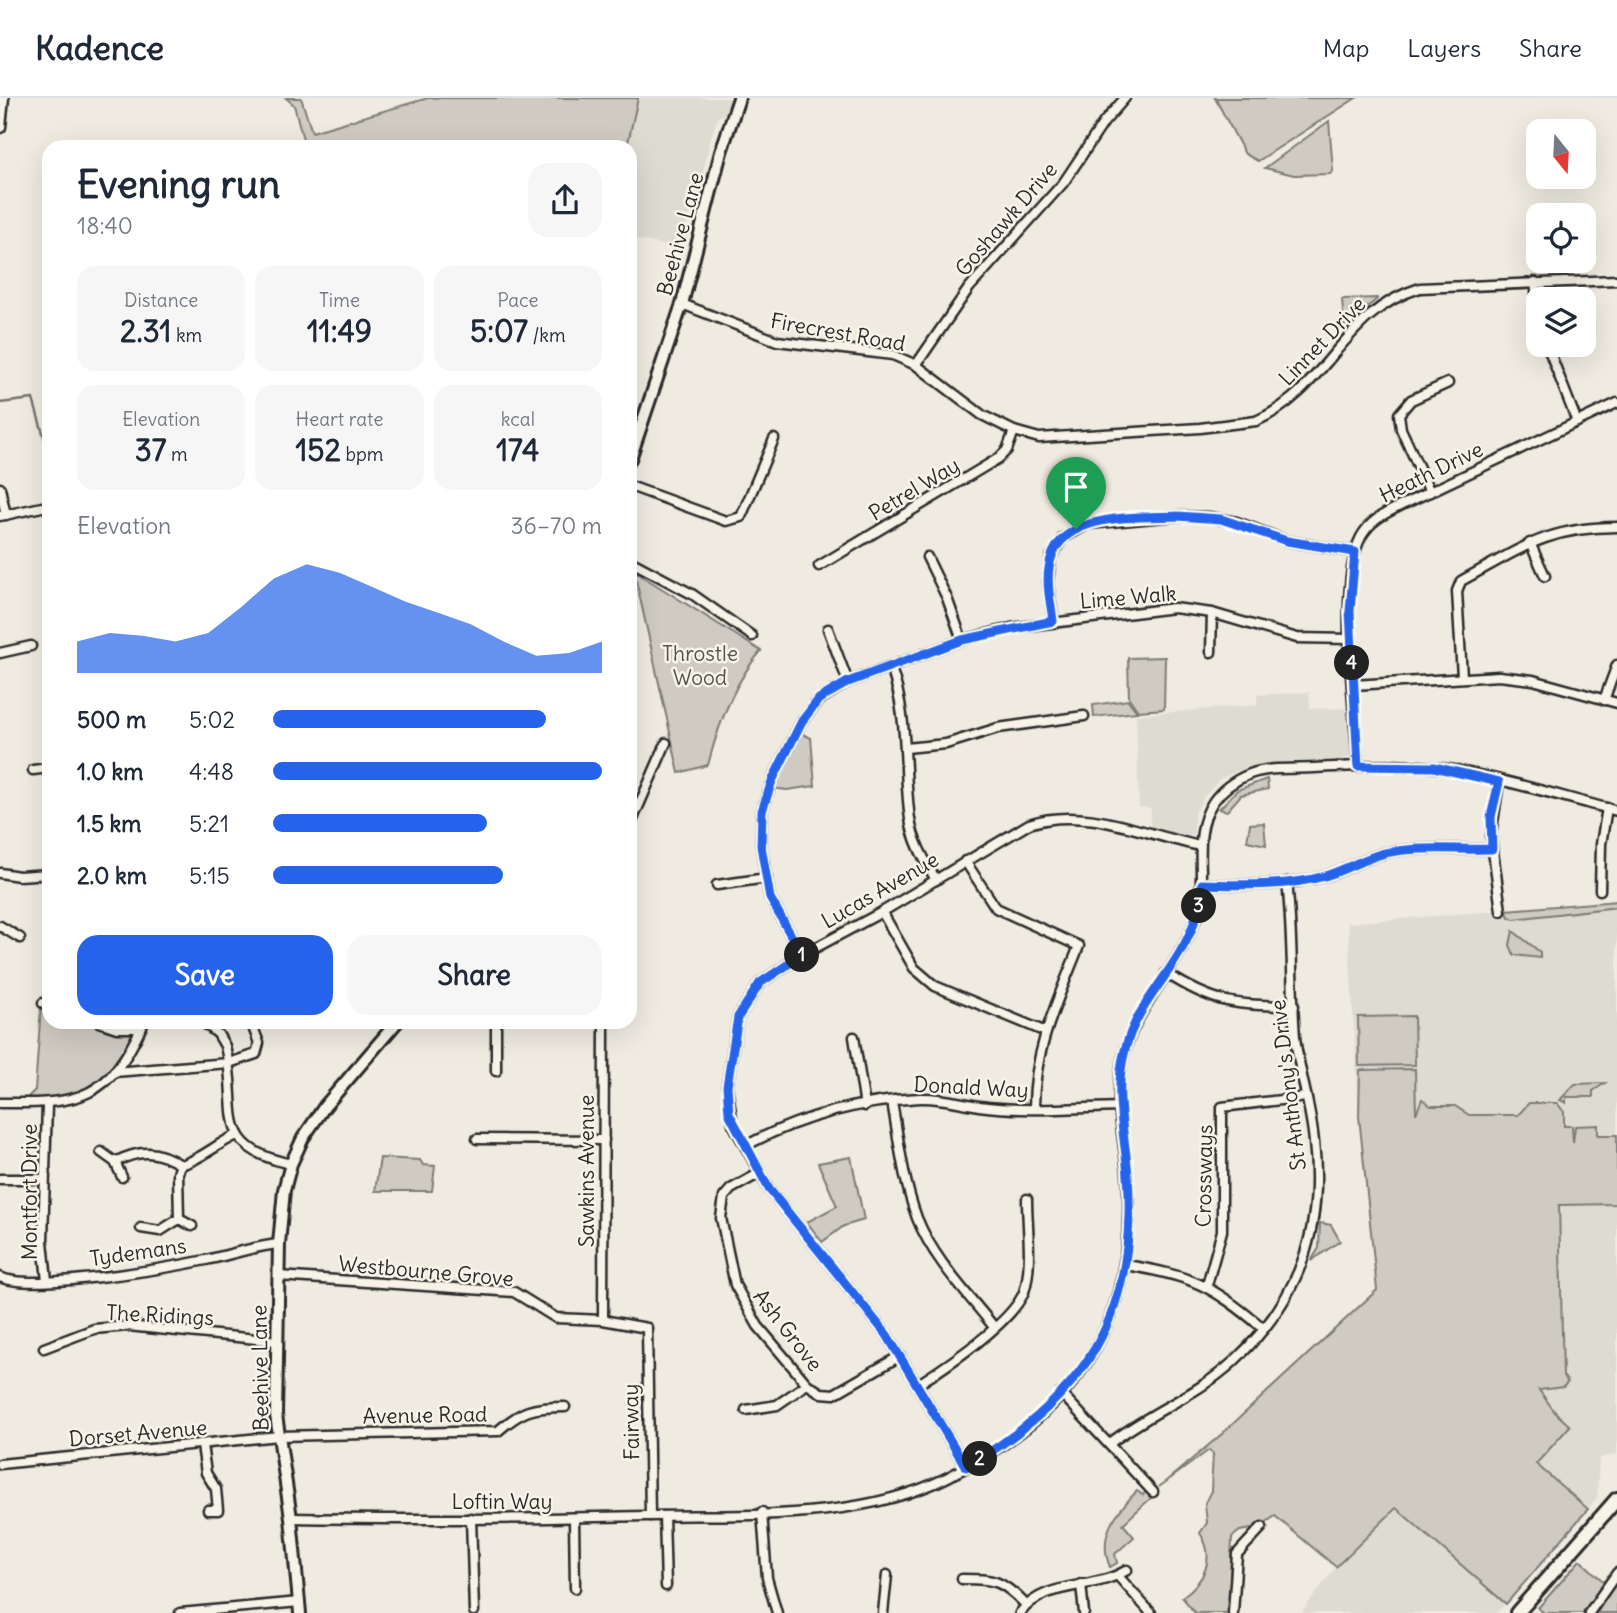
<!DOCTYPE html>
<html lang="en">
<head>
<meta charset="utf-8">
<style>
  :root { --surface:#fff; --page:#f6f6f7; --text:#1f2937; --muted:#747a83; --line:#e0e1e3; --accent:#2563eb }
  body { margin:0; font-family:Delius,sans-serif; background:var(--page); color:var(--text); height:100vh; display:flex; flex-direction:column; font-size:26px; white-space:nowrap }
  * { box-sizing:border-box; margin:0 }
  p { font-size:23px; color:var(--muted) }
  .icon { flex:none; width:38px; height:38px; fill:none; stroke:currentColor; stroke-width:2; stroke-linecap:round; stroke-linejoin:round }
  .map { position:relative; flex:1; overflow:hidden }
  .details { position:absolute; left:42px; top:42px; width:595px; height:889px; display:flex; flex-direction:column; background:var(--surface); border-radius:21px; box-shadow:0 7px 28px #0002 }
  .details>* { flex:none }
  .needle { width:46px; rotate:162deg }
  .controls { position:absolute; left:1526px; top:21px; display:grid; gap:14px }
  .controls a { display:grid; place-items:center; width:70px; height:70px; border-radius:14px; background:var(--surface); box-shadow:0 7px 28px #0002; font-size:35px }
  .pin { position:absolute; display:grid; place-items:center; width:60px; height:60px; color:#fff; margin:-72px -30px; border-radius:50% 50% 50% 0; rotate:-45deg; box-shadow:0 0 7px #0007 }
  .pin .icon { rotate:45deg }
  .km { position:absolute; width:35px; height:35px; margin:-18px; border-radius:50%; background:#222; color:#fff; font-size:19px; line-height:35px; text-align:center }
  .round { display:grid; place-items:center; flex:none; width:74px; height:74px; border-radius:21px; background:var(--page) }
  .summary { display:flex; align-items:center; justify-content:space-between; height:119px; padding:0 35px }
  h1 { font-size:38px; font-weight:800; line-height:52px }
  .figures { display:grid; grid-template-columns:repeat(3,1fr); gap:10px; height:119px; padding:7px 35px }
  .figures div { display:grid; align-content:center; border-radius:18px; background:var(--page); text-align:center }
  .figures b { font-size:30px; font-weight:800 }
  .figures small { font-size:19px; font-weight:400 }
  .figures p { font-size:19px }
  .chart { height:196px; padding:14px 35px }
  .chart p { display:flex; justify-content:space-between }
  .chart svg { width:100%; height:126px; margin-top:7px; fill:var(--accent); opacity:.7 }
  .primary-button { display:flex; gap:14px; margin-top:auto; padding:14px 35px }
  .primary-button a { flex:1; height:80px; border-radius:21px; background:var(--accent); color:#fff; font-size:28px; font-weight:800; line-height:80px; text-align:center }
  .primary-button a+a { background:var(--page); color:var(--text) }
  ul { padding:0 35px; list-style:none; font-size:23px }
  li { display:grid; grid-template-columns:112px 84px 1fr; align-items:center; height:52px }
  li i { height:18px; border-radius:9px; background:var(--accent) }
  header { display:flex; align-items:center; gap:42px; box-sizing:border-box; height:98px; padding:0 35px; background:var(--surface); border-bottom:2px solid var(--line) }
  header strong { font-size:33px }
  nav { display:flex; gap:38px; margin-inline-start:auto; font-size:24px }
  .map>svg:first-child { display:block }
  .built { fill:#dedbd1 }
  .green { fill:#cfcbc2; stroke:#7d7b76; stroke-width:2 }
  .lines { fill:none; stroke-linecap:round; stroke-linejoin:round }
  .stream { stroke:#74726e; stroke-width:2.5 }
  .minor-casing { stroke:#2b2b2b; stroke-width:13 }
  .tertiary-casing { stroke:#2b2b2b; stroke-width:15 }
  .secondary-casing { stroke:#2b2b2b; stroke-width:16 }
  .primary-casing { stroke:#2b2b2b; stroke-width:18 }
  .minor { stroke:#f7f3e8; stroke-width:8 }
  .tertiary { stroke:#f7f3e8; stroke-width:10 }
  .secondary { stroke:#f7f3e8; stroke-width:10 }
  .primary { stroke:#f7f3e8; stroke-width:12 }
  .route-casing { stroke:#fff; stroke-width:14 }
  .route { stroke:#2563eb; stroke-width:9 }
  .labels { text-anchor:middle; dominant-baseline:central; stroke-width:5; stroke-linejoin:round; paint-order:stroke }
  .street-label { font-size:21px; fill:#2b2b2b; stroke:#f7f3e8 }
  .park-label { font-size:21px; fill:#545351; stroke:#f7f3e8 }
</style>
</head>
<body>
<header>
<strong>Kadence</strong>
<nav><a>Map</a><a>Layers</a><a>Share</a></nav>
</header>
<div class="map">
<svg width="1617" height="1515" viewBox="0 0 1617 1515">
  <rect width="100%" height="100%" fill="#efebe0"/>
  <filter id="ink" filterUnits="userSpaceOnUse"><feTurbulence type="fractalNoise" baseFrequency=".0143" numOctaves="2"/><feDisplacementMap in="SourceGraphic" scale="14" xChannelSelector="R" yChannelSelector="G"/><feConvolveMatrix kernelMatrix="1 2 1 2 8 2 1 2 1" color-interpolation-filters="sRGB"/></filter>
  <g filter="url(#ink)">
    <g class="built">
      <polygon points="638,0 731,0 726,15 718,19 711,39 698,96 678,150 630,140 630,49 627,49"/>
      <polygon points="1309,594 1310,611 1348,610 1351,656 1346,661 1286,664 1240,672 1220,681 1205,698 1194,716 1194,736 1185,740 1150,733 1151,710 1139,709 1136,617 1257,607 1257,597"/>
      <polygon points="1617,803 1617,1356 1599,1360 1597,1400 1497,1515 1301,1515 1336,1469 1231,1380 1223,1335 1377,1192 1359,1018 1348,825"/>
    </g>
    <g class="green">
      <polygon points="286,0 301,0 312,34 428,0 638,0 627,49 305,49 294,7"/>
      <polygon points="1215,0 1356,0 1258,63 1245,56"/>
      <polygon points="1329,23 1333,73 1330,76 1294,77 1265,70"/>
      <polygon points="1342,201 1377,200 1377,201 1346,227 1344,227"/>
      <path d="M634 473 761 553C734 584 718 628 708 667L679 675Z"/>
      <polygon points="1165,559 1164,611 1138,613 1129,600 1128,560"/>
      <polygon points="1128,602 1137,614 1094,619 1093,607"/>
      <polygon points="799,634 811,640 815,688 787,692 771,690"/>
      <polygon points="1267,681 1268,691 1241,697 1227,713 1219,711 1237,692"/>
      <polygon points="1264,725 1266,747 1247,743 1250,726"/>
      <polygon points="1617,803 1617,809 1514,821 1509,819 1506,812"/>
      <polygon points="1513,833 1540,854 1540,860 1514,857 1510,847"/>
      <polygon points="41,909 49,911 49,924 88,924 116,933 136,934 107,975 85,996 24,1003 35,992"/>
      <polygon points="1414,918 1415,967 1359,968 1358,919"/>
      <path d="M1415 971 1416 1016 1422 1001 1431 1008H1455L1469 1017H1518L1529 1005H1557L1564 1014V1028H1572L1573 1045 1575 1028 1598 1027V1037H1617V1106L1559 1107 1563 1278 1568 1284 1563 1289 1539 1292 1555 1314 1570 1328 1536 1366 1588 1411 1506 1506 1396 1410 1336 1469 1275 1418 1258 1430 1240 1433 1232 1439 1229 1515H1195L1182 1499C1205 1483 1216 1460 1200 1435L1207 1425 1205 1405 1211 1393 1213 1356 1209 1352 1159 1389 1223 1335 1377 1192 1359 1018 1360 972Z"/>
      <polygon points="1605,985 1593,993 1593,999 1566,999 1566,1005 1560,1002 1575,986"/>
      <polygon points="851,1059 864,1122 844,1128 822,1144 807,1124 837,1108 818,1065"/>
      <polygon points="380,1060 420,1062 423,1067 435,1068 432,1093 375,1093"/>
      <polygon points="1320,1125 1331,1127 1340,1143 1311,1163 1319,1150"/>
      <path d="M1147 1392 1153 1398 1123 1426 1134 1439 1115 1456 1117 1465 1110 1469C1097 1437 1115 1416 1137 1393L1143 1397Z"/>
      <polygon points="1580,1462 1604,1484 1583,1515 1544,1515 1538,1510"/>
      <polygon points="1617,1483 1617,1515 1597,1515"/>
    </g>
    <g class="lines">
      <polyline class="stream" points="0,305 33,301 49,356"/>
      <defs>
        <g id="minor">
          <polyline points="1535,184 1538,210"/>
          <path d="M682 206 777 243 893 257 916 267 982 317 1014 333 1039 340 1200 330 1256 323C1329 291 1341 214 1420 190L1617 182"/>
          <polyline points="1547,247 1577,324"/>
          <polyline points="916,267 969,190 1064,84 1104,24 1125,0"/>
          <polyline points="630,388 726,423 741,419 774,341"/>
          <polyline points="0,390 6,417"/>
          <polyline points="1430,394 1401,331 1399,316 1411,302 1448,285"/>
          <polyline points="0,418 42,409"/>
          <polyline points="1530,445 1545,478"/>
          <polyline points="927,459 947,500 962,542"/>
          <polyline points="630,463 692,496 752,538"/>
          <polyline points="819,468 999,360 1007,352 1014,333"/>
          <polyline points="1053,523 1048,484 1051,459 1063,440 1088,426 1177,418 1209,419 1237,424 1287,443 1355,454"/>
          <polyline points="828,531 848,584"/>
          <polyline points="1211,554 1212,515"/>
          <polyline points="0,555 31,548"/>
          <path d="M891 570C909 620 903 670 910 721 913 743 925 763 936 782"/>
          <path d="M1462 579 1457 493 1461 483C1520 451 1547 429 1617 429"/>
          <polyline points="1354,587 1499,578 1533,582 1617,605"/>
          <polyline points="1604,602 1617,567"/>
          <polyline points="906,650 946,646 998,630 1084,618"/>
          <path d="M1358 668C1355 614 1337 484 1361 439 1370 422 1386 415 1402 407L1617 305"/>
          <polyline points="33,672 49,670"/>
          <polyline points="1499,684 1491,738 1501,813"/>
          <polyline points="630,728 666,645"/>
          <path d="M965 763 996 810 1079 848C1058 902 1034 950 1034 1009"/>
          <polyline points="0,775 19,778 49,776"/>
          <path d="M1202 786C1242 787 1286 789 1325 778 1346 772 1364 760 1385 755 1419 748 1457 752 1492 751"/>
          <polyline points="717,787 767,780"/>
          <polyline points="1600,792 1601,746 1607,710"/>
          <polyline points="882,814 914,870 935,888 1046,934"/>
          <polyline points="0,828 20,840"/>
          <polyline points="802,857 770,800 761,748 762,713 772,683 802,623 819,602 848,584 962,542 1011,530 1174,510 1212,515 1297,540 1351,541"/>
          <path d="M1166 875C1215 907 1237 907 1294 908"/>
          <polyline points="43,905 49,907"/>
          <polyline points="99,924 117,930 141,930"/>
          <path d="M203 924 218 936 225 948C241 1010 210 1049 291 1066"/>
          <polyline points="854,939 865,1008"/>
          <polyline points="496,973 496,924"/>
          <polyline points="114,974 229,965 256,956 259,945 251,924"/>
          <path d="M892 1004C899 1043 903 1082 917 1120 933 1161 967 1195 994 1229"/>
          <path d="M0 1005C80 1006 108 1003 144 924"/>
          <polyline points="47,1006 43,1143 47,1183"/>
          <polyline points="477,1041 604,1042"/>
          <path d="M745 1048C799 1019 859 1003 920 1000 941 999 959 1005 979 1008 1024 1014 1073 1010 1119 1009"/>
          <polyline points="101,1054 115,1064 122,1079"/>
          <path d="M115 1064C140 1051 157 1052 181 1067"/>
          <polyline points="760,1075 731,1091 724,1099 721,1120 735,1187 758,1228 807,1286 821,1295 834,1296 900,1258"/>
          <polyline points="0,1081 44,1081"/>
          <polyline points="179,1121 192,1128"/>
          <path d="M141 1130 160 1133 179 1121 178 1075 181 1067C202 1061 216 1046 237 1037"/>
          <path d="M1126 1167C1193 1178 1211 1187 1263 1230"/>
          <polyline points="278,1178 514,1194 556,1220 603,1222 647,1230 650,1418"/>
          <path d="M0 1179C30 1194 168 1170 206 1162 230 1157 255 1148 279 1146"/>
          <polyline points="1207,1187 1222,1133 1222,1009 1306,999"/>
          <polyline points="603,1222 604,924"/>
          <polyline points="44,1250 94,1231 128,1228 277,1243"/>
          <path d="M917 1287C945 1269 1012 1225 1024 1194 1033 1167 1027 1130 1027 1101"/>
          <polyline points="1061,1295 1153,1394"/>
          <polyline points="746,1312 777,1307 807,1286"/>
          <path d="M1109 1346C1148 1315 1196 1298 1233 1264 1299 1203 1324 1132 1314 1044 1311 1008 1299 974 1295 939 1291 887 1293 836 1287 784"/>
          <polyline points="202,1347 206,1375 216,1391 218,1412 208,1412"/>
          <path d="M0 1366 279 1338 498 1333C522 1312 532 1309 565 1309"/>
          <path d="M966 1369 887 1237 769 1091 733 1026 727 988 738 919 760 885 802 857 882 814 1029 726C1083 707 1146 737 1200 748"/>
          <polyline points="762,1414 767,1480 777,1515"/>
          <polyline points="664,1418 666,1488"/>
          <path d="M291 1420C409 1422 527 1421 646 1418 743 1416 859 1424 948 1379 1073 1316 1134 1232 1128 1091 1127 1051 1114 1011 1121 970 1130 909 1182 871 1198 813 1207 777 1191 737 1213 704 1222 691 1235 682 1250 676 1269 669 1294 671 1314 670 1361 668 1408 664 1454 672 1509 682 1563 699 1617 713"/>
          <polyline points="471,1420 474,1513"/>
          <polyline points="574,1420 575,1490"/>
          <polyline points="1118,1478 1151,1515"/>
          <path d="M962 1481C995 1481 1002 1482 1026 1507"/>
          <polyline points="1081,1486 1084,1515"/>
          <polyline points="180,1515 299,1504"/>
          <polyline points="883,1515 887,1477"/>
          <path d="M1020 1515C1046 1481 1094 1493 1127 1472"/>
          <polyline points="1233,1515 1237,1456 1262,1429"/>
          <polyline points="1589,1515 1617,1475"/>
        </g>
        <polyline id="tertiary" points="0,29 3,0"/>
        <g id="secondary">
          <polyline points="630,361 682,206 721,54 739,0"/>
          <polyline points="300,1515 291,1420 276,1317 279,1146 284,1092 291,1066 303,1040 325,1008 397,924"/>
        </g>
        <polyline id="primary" points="1517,1515 1617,1401"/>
      </defs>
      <use href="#minor" class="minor-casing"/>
      <use href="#tertiary" class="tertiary-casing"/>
      <use href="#secondary" class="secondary-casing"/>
      <use href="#primary" class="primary-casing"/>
      <use href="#minor" class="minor"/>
      <use href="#tertiary" class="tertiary"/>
      <use href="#secondary" class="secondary"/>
      <use href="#primary" class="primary"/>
    </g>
  </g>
  <g class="lines" filter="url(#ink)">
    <defs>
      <path id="route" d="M1177 418 1221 421 1287 443 1355 454 1350 513 1358 668 1434 669 1499 684 1491 719 1492 751C1457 752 1419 748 1385 755 1364 760 1346 772 1325 778 1286 789 1242 787 1202 786 1199 803 1197 821 1189 837 1171 878 1136 907 1125 952 1113 995 1125 1035 1128 1078 1138 1218 1085 1299 966 1369L887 1237 769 1091 729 1015 727 988 738 919 760 885 802 857 770 800 761 748 762 713 772 683 802 623 819 601 848 584 962 542 1053 523C1051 506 1046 487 1049 470 1056 413 1135 420 1177 418Z"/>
    </defs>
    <use href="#route" class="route-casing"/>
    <use href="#route" class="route"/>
  </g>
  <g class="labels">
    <g class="street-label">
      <text transform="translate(1006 121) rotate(-49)">Goshawk Drive</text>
      <text transform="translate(680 136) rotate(-75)">Beehive Lane</text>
      <text transform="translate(838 234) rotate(10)">Firecrest Road</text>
      <text transform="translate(1322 243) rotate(-46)">Linnet Drive</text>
      <text transform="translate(1431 374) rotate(-26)">Heath Drive</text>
      <text transform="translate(914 391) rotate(-31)">Petrel Way</text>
      <text transform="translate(1128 499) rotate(-5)">Lime Walk</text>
      <text transform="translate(880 792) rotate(-30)">Lucas Avenue</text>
      <text transform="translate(1288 987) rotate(-97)">St Anthony's Drive</text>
      <text transform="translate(971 989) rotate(3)">Donald Way</text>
      <text transform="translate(586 1073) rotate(-90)">Sawkins Avenue</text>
      <text transform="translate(1204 1078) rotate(-89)">Crossways</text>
      <text transform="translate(29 1094) rotate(-90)">Montfort Drive</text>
      <text transform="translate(138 1154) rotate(-8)">Tydemans</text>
      <text transform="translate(426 1173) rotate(5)">Westbourne Grove</text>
      <text transform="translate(160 1217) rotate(3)">The Ridings</text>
      <text transform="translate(788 1232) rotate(52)">Ash Grove</text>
      <text transform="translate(260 1270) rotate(-91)">Beehive Lane</text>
      <text transform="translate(425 1317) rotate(-1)">Avenue Road</text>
      <text transform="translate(631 1324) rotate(-91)">Fairway</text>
      <text transform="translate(138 1335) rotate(-5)">Dorset Avenue</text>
      <text x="502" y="1403">Loftin Way</text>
    </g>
    <g class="park-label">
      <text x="700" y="555">Throstle<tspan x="700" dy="24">Wood</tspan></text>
    </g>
  </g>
</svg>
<div class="controls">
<a><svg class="needle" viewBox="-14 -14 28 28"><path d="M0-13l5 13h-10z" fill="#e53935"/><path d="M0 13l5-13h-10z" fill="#747a83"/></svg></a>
<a><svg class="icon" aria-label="locate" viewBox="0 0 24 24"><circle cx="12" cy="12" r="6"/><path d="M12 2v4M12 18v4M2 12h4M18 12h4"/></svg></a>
<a><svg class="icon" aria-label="layers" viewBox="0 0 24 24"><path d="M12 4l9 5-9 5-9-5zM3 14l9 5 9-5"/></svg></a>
</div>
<div class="pin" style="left:1076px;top:431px;background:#1e9e55"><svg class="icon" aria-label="arrive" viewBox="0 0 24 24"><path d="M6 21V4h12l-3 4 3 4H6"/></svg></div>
<b class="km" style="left:802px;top:857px">1</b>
<b class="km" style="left:980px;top:1361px">2</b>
<b class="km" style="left:1199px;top:808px">3</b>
<b class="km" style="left:1352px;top:565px">4</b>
<section class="details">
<div class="summary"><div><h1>Evening run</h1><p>18:40</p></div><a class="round"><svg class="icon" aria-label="share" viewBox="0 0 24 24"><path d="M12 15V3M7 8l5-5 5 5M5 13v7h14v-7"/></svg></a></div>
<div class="figures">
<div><p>Distance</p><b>2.31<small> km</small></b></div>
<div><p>Time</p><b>11:49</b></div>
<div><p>Pace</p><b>5:07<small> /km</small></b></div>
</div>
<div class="figures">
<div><p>Elevation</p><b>37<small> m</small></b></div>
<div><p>Heart rate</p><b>152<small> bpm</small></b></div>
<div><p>kcal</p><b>174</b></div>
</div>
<div class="chart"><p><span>Elevation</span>36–70 m</p>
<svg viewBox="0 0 160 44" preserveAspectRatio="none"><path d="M0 44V33L10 30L20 31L30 33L40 30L50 21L60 11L70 6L80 9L90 14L100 19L110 23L120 27L130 33L140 38L150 37L160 33V44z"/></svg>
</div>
<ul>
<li><b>500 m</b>5:02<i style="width:83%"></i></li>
<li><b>1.0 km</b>4:48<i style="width:100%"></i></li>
<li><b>1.5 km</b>5:21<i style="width:65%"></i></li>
<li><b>2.0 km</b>5:15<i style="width:70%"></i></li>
</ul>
<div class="primary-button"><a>Save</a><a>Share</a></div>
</section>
</div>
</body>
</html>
